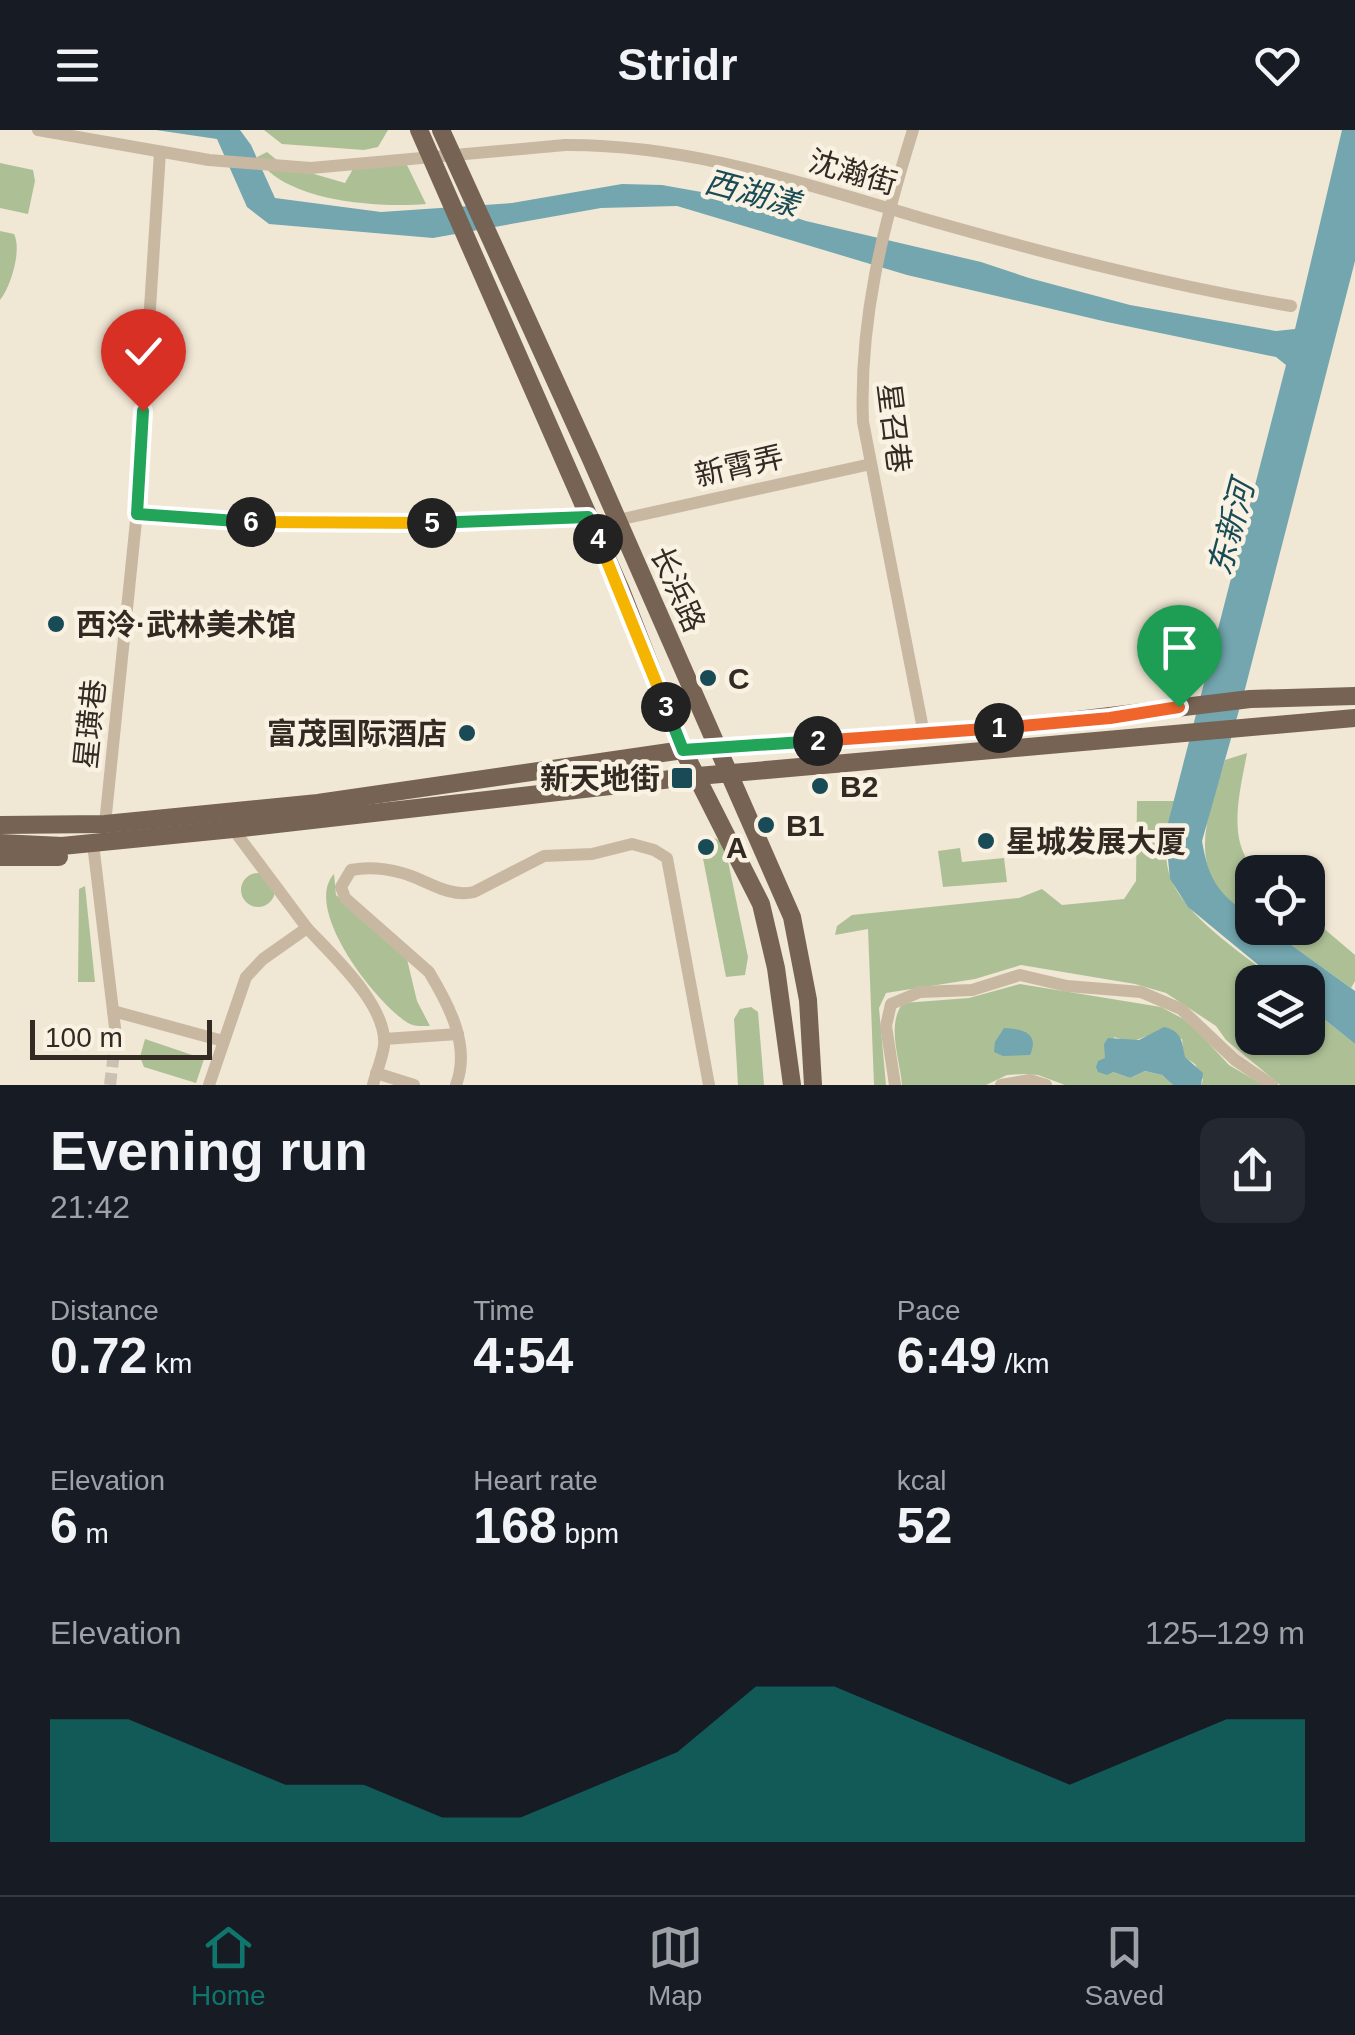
<!DOCTYPE html>
<html lang="en">
<head>
<meta charset="utf-8">
<style>
  :root { --surface:#171b24; --page:#242831; --text:#f1f3f6; --muted:#9ea1a6; --line:#363941; --accent:#0f766e }
  body { margin:0; font-family:Helvetica,"Noto Sans SC",sans-serif; background:var(--page); color:var(--text); height:100vh; display:flex; flex-direction:column; font-size:38px; white-space:nowrap }
  * { box-sizing:border-box; margin:0 }
  p { font-size:32px; color:var(--muted) }
  .icon { flex:none; width:55px; height:55px; fill:none; stroke:currentColor; stroke-width:2; stroke-linecap:round; stroke-linejoin:round }
  .map { position:relative; height:955px; overflow:hidden }
  .side { display:flex; flex-direction:column; background:var(--surface); flex:1 }
  .side>* { flex:none }
  .fabs { position:absolute; left:1235px; top:725px; display:grid; gap:20px }
  .fabs a { display:grid; place-items:center; width:90px; height:90px; border-radius:20px; background:var(--surface); box-shadow:0 2px 8px #0004; font-size:50px }
  .scale { position:absolute; left:30px; bottom:25px; width:182px; box-sizing:border-box; padding-left:10px; border:5px solid #332a24; border-top:0; font-size:28px; line-height:35px; white-space:nowrap; color:#332a24; -webkit-text-stroke:8px #f9f1e1; paint-order:stroke }
  .pin { position:absolute; display:grid; place-items:center; width:85px; height:85px; color:#fff; margin:-102px -42px; border-radius:50% 50% 50% 0; rotate:-45deg; box-shadow:0 0 10px #0007 }
  .pin .icon { rotate:45deg }
  .km { position:absolute; width:50px; height:50px; margin:-25px; border-radius:50%; background:#222; color:#fff; font-size:28px; line-height:50px; text-align:center }
  .round { display:grid; place-items:center; flex:none; width:105px; height:105px; border-radius:20px; background:var(--page) }
  .overview { display:flex; align-items:center; justify-content:space-between; height:170px; padding:0 50px }
  h1 { font-size:55px; font-weight:700; line-height:75px }
  .stats { display:grid; grid-template-columns:repeat(3,1fr); gap:15px; height:170px; padding:10px 50px }
  .stats div { display:grid; align-content:center }
  .stats b { font-size:50px; font-weight:700 }
  .stats small { font-size:28px; font-weight:400 }
  .stats p { font-size:28px }
  .chart { height:280px; padding:20px 50px }
  .chart p { display:flex; justify-content:space-between }
  .chart svg { width:100%; height:180px; margin-top:10px; fill:var(--accent); opacity:.7 }
  header { display:flex; justify-content:space-between; align-items:center; height:130px; padding:0 50px; background:var(--surface); font-size:45px; font-weight:700 }
  .tab-bar { display:flex; justify-content:space-around; align-items:center; height:140px; border-top:2px solid var(--line); background:var(--surface); font-size:28px; color:var(--muted) }
  .tab-bar a { display:grid; justify-items:center; gap:5px }
  .tab-bar .active { color:var(--accent) }
  .map>svg:first-child { display:block }
  .green { fill:#adc095 }
  .water { fill:#73a6af }
  .lines { fill:none; stroke-linecap:round; stroke-linejoin:round }
  .minor-tunnel { stroke:#cbc1b2; stroke-width:12; stroke-dasharray:12 6; stroke-linecap:butt }
  .minor { stroke:#c9b8a1; stroke-width:12 }
  .major { stroke:#766354; stroke-width:18 }
  .split-1-casing { stroke:#fff; stroke-width:20 }
  .split-2-casing { stroke:#fff; stroke-width:20 }
  .split-3-casing { stroke:#fff; stroke-width:20 }
  .split-4-casing { stroke:#fff; stroke-width:20 }
  .split-5-casing { stroke:#fff; stroke-width:20 }
  .split-6-casing { stroke:#fff; stroke-width:20 }
  .split-7-casing { stroke:#fff; stroke-width:20 }
  .split-1 { stroke:#f0652b; stroke-width:12 }
  .split-2 { stroke:#f0652b; stroke-width:12 }
  .split-3 { stroke:#22a559; stroke-width:12 }
  .split-4 { stroke:#f5b400; stroke-width:12 }
  .split-5 { stroke:#22a559; stroke-width:12 }
  .split-6 { stroke:#f5b400; stroke-width:12 }
  .split-7 { stroke:#22a559; stroke-width:12 }
  .poi-dot { fill:#194b56; stroke:#f9f1e1; stroke-width:4 }
  .labels { text-anchor:middle; dominant-baseline:central; stroke-width:9; stroke-linejoin:round; paint-order:stroke }
  .street-label { font-size:30px; fill:#332a24; stroke:#f9f1e1 }
  .poi-label { font-size:30px; font-weight:bold; fill:#332a24; stroke:#f9f1e1; text-anchor:start }
  .water-label { font-size:32px; font-style:italic; fill:#194b56; stroke:#f9f1e1 }
</style>
</head>
<body>
<header><svg class="icon" aria-label="menu" viewBox="0 0 24 24"><path d="M4 6h16M4 12h16M4 18h16"/></svg>Stridr<svg class="icon" aria-label="heart" viewBox="0 0 24 24"><path d="M12 20l-8-8c-3-5 5-10 8-4 3-6 11-1 8 4z"/></svg></header>
<div class="map">
<svg width="1355" height="955" viewBox="0 0 1355 955">
  <rect width="100%" height="100%" fill="#f1e7d5"/>
  <g class="green">
    <polygon points="264,0 388,0 378,17 364,20 282,14"/>
    <path d="M267 22 283 35 345 53 353 39 406 33 426 74C379 78 283 72 257 27Z"/>
    <polygon points="0,33 33,40 35,51 28,84 0,78"/>
    <path d="M0 101 14 104C22 120 11 156 0 170Z"/>
    <path d="M1247 623C1240 662 1225 714 1258 742H1252V787C1242 780 1227 773 1220 763 1190 720 1212 675 1225 630Z"/>
    <path d="M1137 671H1174C1168 696 1161 724 1171 749 1186 788 1247 827 1279 852H1252V908H1308V876L1355 914V955H1280L1226 910 1216 896 1166 863 1135 854 1021 835 975 849 886 863 879 878 886 955H874L868 799 835 805 837 796 852 785 1019 768 1042 759 1062 775 1124 769 1136 751Z"/>
    <polygon points="714,708 724,712 748,827 745,845 726,847 701,718 705,712"/>
    <polygon points="960,718 962,732 1004,728 1007,752 943,757 938,721"/>
    <circle cx="258" cy="760" r="17"/>
    <path d="M334 744 336 765 407 829 417 871 430 896C423 896 414 897 408 893 376 873 302 779 334 744Z"/>
    <polygon points="85,756 95,852 78,852 79,759"/>
    <polygon points="1308,785 1355,825 1355,851 1351,858 1268,798 1308,798"/>
    <path d="M1020 854 1161 877 1189 892 1229 935 1263 955H1201L1203 950 1195 934 1184 927 1182 909 1147 906 1131 912 1114 907 1113 942 1130 948 1145 941 1162 945 1173 955H1065L1038 945 1024 944 1007 945 986 955H902C900 929 886 895 903 873L969 868Z"/>
    <polygon points="751,877 758,882 764,955 738,955 734,889 740,879"/>
    <polygon points="145,909 204,929 196,953 144,937 140,927"/>
  </g>
  <g class="water">
    <path d="M156 0H240L251 15 275 68 381 82 512 73 622 54 662 55 735 68 806 91 981 132 1029 148 1130 175 1276 201 1295 199 1342 0H1355V131L1245 559 1202 711C1209 752 1219 764 1252 787V798H1268L1355 861V914L1308 876V852H1279L1188 777 1170 749 1166 708 1168 693 1286 235 1276 227 1107 192 907 145 677 76 601 78 433 108 269 94 247 77 217 9Z"/>
    <path d="M1164 897C1182 901 1182 912 1185 927L1203 943 1201 955H1173L1162 945 1145 941 1130 948 1113 942 1107 945 1098 942 1096 937 1098 931 1105 928 1104 914 1108 908 1139 910Z"/>
    <path d="M1004 898C1022 899 1040 903 1030 925L1003 926 994 922 995 912Z"/>
  </g>
  <g class="lines">
    <polyline class="minor-tunnel" points="110,955 116,906"/>
    <g class="minor">
      <path d="M38 0 209 30 311 38 565 15C688 14 805 54 921 88 1044 123 1165 155 1291 176"/>
      <path d="M913 0C883 96 859 190 863 292L924 604"/>
      <path d="M137 384C286 402 440 397 589 387"/>
      <polyline points="618,390 871,334"/>
      <polyline points="105,694 137,381 160,22"/>
      <polyline points="96,712 94,722 116,906"/>
      <path d="M307 798C333 826 388 876 384 916 382 929 376 943 373 955"/>
      <polyline points="113,881 223,911"/>
      <polyline points="384,909 458,904"/>
      <polyline points="376,943 414,955"/>
      <polyline points="209,955 246,847 263,829 307,798 233,699"/>
      <path d="M456 955C471 916 449 875 429 842L345 768 341 757 351 740C367 737 387 739 402 743 426 749 447 768 474 762L544 726 592 724 632 714 654 720 667 728 709 955"/>
      <polyline points="895,955 886,896 891,874 920,862 972,860 1020,845 1067,856 1141,862 1181,879 1235,930 1272,955"/>
      <polyline points="1001,955 1030,950 1046,955"/>
    </g>
    <g class="major">
      <polyline points="419,0 621,460 683,620 761,774 776,838 792,955"/>
      <polyline points="441,0 590,327 792,787 808,870 813,955"/>
      <polyline points="0,695 105,694 318,673 683,620 1036,595 1250,569 1355,566"/>
      <polyline points="0,713 62,716 233,699 698,646 1355,588"/>
      <polyline points="0,727 59,727"/>
    </g>
  </g>
  <g class="lines">
    <defs>
      <polyline id="split-1" points="999,598 1110,588 1179,577"/>
      <polyline id="split-2" points="818,611 999,598"/>
      <polyline id="split-3" points="666,577 683,620 818,611"/>
      <polyline id="split-4" points="598,409 666,577"/>
      <polyline id="split-5" points="432,393 588,387 598,409"/>
      <polyline id="split-6" points="251,392 432,393"/>
      <polyline id="split-7" points="143,281 137,384 251,392"/>
    </defs>
    <use href="#split-1" class="split-1-casing"/>
    <use href="#split-2" class="split-2-casing"/>
    <use href="#split-3" class="split-3-casing"/>
    <use href="#split-4" class="split-4-casing"/>
    <use href="#split-5" class="split-5-casing"/>
    <use href="#split-6" class="split-6-casing"/>
    <use href="#split-7" class="split-7-casing"/>
    <use href="#split-1" class="split-1"/>
    <use href="#split-2" class="split-2"/>
    <use href="#split-3" class="split-3"/>
    <use href="#split-4" class="split-4"/>
    <use href="#split-5" class="split-5"/>
    <use href="#split-6" class="split-6"/>
    <use href="#split-7" class="split-7"/>
  </g>
  <g class="poi-dot">
    <circle cx="56" cy="494" r="10"/>
    <circle cx="708" cy="548" r="10"/>
    <circle cx="467" cy="603" r="10"/>
    <rect x="670" y="636" width="24" height="24" rx="5"/>
    <circle cx="820" cy="656" r="10"/>
    <circle cx="766" cy="695" r="10"/>
    <circle cx="986" cy="711" r="10"/>
    <circle cx="706" cy="717" r="10"/>
  </g>
  <g class="labels">
    <g class="street-label">
      <text transform="translate(853 42) rotate(16)">沈瀚街</text>
      <text transform="translate(894 298) rotate(83)">星召巷</text>
      <text transform="translate(739 336) rotate(-13)">新霄弄</text>
      <text transform="translate(678 459) rotate(66)">长浜路</text>
      <text transform="translate(90 594) rotate(-84)">星璜巷</text>
    </g>
    <g class="poi-label">
      <text x="76" y="494">西泠·武林美术馆</text>
      <text x="728" y="548">C</text>
      <text x="447" y="603" text-anchor="end">富茂国际酒店</text>
      <text x="660" y="648" text-anchor="end">新天地街</text>
      <text x="840" y="656">B2</text>
      <text x="786" y="695">B1</text>
      <text x="1006" y="711">星城发展大厦</text>
      <text x="726" y="717">A</text>
    </g>
    <g class="water-label">
      <text transform="translate(752 63) rotate(15)">西湖漾</text>
      <text transform="translate(1231 398) rotate(-75)">东新河</text>
    </g>
  </g>
</svg>
<div class="fabs">
<a><svg class="icon" aria-label="locate" viewBox="0 0 24 24"><circle cx="12" cy="12" r="6"/><path d="M12 2v4M12 18v4M2 12h4M18 12h4"/></svg></a>
<a><svg class="icon" aria-label="layers" viewBox="0 0 24 24"><path d="M12 4l9 5-9 5-9-5zM3 14l9 5 9-5"/></svg></a>
</div>
<div class="scale">100 m</div>
<div class="pin" style="left:1179px;top:577px;background:#1e9e55"><svg class="icon" aria-label="arrive" viewBox="0 0 24 24"><path d="M6 21V4h12l-3 4 3 4H6"/></svg></div>
<div class="pin" style="left:143px;top:281px;background:#d93025"><svg class="icon" aria-label="check" viewBox="0 0 24 24"><path d="M5 12l5 5 9-10"/></svg></div>
<b class="km" style="left:999px;top:598px">1</b>
<b class="km" style="left:818px;top:611px">2</b>
<b class="km" style="left:666px;top:577px">3</b>
<b class="km" style="left:598px;top:409px">4</b>
<b class="km" style="left:432px;top:393px">5</b>
<b class="km" style="left:251px;top:392px">6</b>
</div>
<section class="side">
<div class="overview"><div><h1>Evening run</h1><p>21:42</p></div><a class="round"><svg class="icon" aria-label="share" viewBox="0 0 24 24"><path d="M12 15V3M7 8l5-5 5 5M5 13v7h14v-7"/></svg></a></div>
<div class="stats">
<div><p>Distance</p><b>0.72<small> km</small></b></div>
<div><p>Time</p><b>4:54</b></div>
<div><p>Pace</p><b>6:49<small> /km</small></b></div>
</div>
<div class="stats">
<div><p>Elevation</p><b>6<small> m</small></b></div>
<div><p>Heart rate</p><b>168<small> bpm</small></b></div>
<div><p>kcal</p><b>52</b></div>
</div>
<div class="chart"><p><span>Elevation</span>125–129 m</p>
<svg viewBox="0 0 160 44" preserveAspectRatio="none"><path d="M0 44V14L10 14L20 22L30 30L40 30L50 38L60 38L70 30L80 22L90 6L100 6L110 14L120 22L130 30L140 22L150 14L160 14V44z"/></svg>
</div>
</section>
<nav class="tab-bar">
<a class="active"><svg class="icon" aria-label="home" viewBox="0 0 24 24"><path d="M3 11l9-7 9 7M6 9v11h12V9"/></svg>Home</a>
<a><svg class="icon" aria-label="map" viewBox="0 0 24 24"><path d="M3 6l6-2 6 2 6-2v14l-6 2-6-2-6 2zM9 4v14M15 6v14"/></svg>Map</a>
<a><svg class="icon" aria-label="saved" viewBox="0 0 24 24"><path d="M7 4h10v16l-5-4-5 4z"/></svg>Saved</a>
</nav>
</body>
</html>
